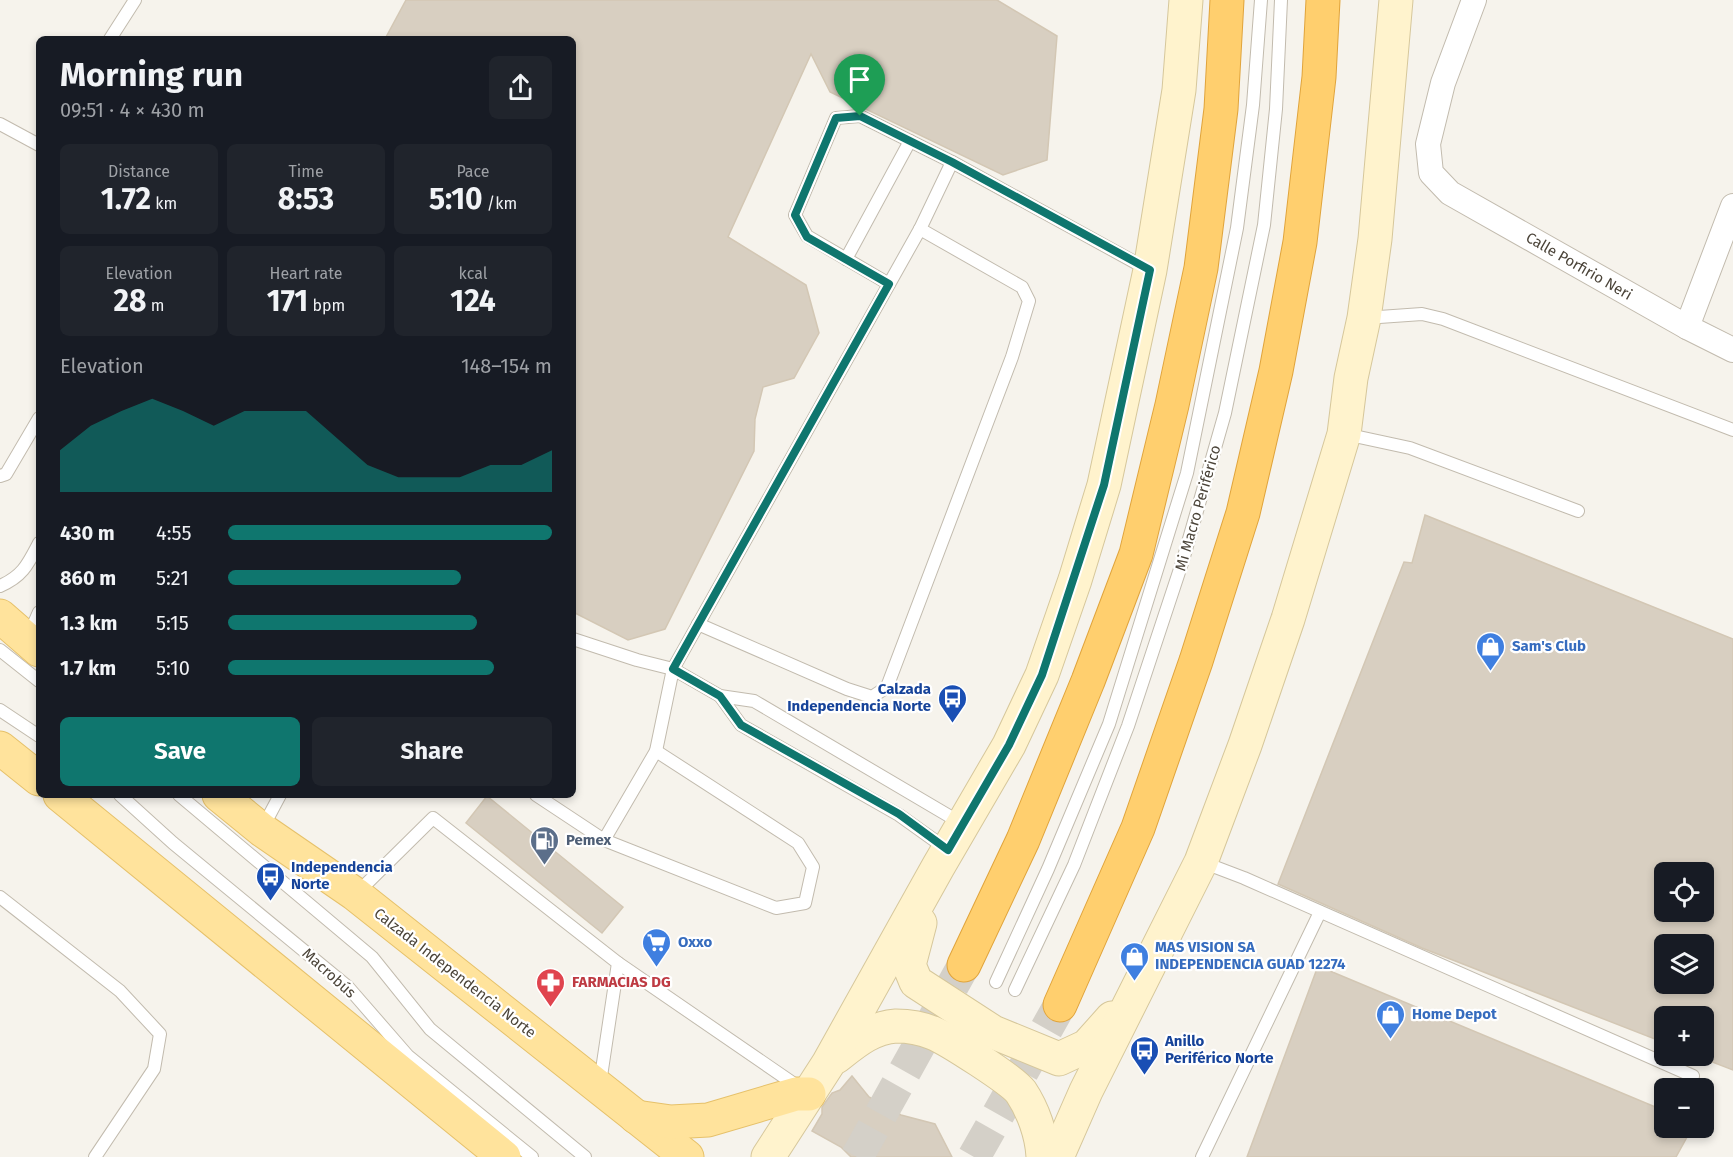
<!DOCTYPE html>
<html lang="en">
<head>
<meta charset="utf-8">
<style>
  :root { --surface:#171b24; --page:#20242c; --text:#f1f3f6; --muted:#9ea1a6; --accent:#0f766e }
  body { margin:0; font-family:"Fira Sans",sans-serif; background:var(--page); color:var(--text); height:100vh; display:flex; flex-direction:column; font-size:22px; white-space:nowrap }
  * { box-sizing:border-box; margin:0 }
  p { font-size:20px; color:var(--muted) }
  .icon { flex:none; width:33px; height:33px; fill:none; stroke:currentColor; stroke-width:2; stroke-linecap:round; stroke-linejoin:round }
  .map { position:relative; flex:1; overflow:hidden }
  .side { position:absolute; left:36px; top:36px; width:540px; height:762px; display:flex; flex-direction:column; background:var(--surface); border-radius:9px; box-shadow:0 3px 9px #0003 }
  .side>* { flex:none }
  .controls { position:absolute; left:1654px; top:862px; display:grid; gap:12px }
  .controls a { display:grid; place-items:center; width:60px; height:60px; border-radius:9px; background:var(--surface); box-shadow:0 3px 9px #0003; font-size:30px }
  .pin { position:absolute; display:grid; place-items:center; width:51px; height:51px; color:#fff; margin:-62px -26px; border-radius:50% 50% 50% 0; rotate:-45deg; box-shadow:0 0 6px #0007 }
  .pin .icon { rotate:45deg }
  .round { display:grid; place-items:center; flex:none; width:63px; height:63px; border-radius:9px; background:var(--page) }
  .overview { display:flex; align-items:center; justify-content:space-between; height:102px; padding:0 24px }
  h1 { font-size:33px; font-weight:700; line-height:45px }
  .figures { display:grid; grid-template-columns:repeat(3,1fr); gap:9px; height:102px; padding:6px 24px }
  .figures div { display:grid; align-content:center; border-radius:9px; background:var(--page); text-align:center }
  .figures b { font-size:30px; font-weight:700 }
  .figures small { font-size:16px; font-weight:400 }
  .figures p { font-size:16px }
  .chart { height:168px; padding:12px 24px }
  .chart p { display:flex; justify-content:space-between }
  .chart svg { width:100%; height:108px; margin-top:6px; fill:var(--accent); opacity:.7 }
  .primary-button { display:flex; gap:12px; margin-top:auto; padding:12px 24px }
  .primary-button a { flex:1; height:69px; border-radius:9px; background:var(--accent); color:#fff; font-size:24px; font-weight:700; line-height:69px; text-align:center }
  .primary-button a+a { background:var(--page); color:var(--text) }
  ul { padding:0 24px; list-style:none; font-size:20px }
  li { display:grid; grid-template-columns:96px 72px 1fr; align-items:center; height:45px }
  li i { height:15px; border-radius:8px; background:var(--accent) }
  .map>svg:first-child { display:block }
  .building { fill:#d8cfc1; stroke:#d3c7b4; stroke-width:1.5; fill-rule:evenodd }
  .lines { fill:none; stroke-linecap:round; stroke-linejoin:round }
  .highway-tunnel { stroke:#d4d0c8; stroke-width:33; stroke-dasharray:33 16; stroke-linecap:butt }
  .lane-casing { stroke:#c2bbae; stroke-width:14 }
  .street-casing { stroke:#c2bbae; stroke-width:26 }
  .secondary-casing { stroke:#d6c79b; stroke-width:35 }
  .primary-casing { stroke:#e6c16a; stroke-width:35 }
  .highway-casing { stroke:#e0a43c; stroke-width:35 }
  .lane { stroke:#fff; stroke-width:12 }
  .street { stroke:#fff; stroke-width:24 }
  .secondary { stroke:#fff3cd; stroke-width:33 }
  .primary { stroke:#ffe39c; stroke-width:33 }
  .highway { stroke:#ffcf6e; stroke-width:33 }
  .route-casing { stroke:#fff; stroke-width:12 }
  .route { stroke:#0f766e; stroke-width:8 }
  .labels { text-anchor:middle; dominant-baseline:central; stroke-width:4.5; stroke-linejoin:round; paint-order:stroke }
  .street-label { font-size:15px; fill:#4b4439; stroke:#fff }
  .shop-label { font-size:15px; font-weight:bold; fill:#366cbe; stroke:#fff; text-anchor:start }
  .transit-label { font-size:15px; font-weight:bold; fill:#164399; stroke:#fff; text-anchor:start }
  .service-label { font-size:15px; font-weight:bold; fill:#4e5e75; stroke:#fff; text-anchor:start }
  .health-label { font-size:15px; font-weight:bold; fill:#be3a42; stroke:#fff; text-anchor:start }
</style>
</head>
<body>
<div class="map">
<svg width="1733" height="1157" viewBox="0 0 1733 1157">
  <rect width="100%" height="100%" fill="#f6f3ec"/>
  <g class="building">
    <polygon points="406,0 997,0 1057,36 1047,160 1003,175 830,92 811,54 728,237 806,285 819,333 794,378 763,387 755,419 754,451 665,629 628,640 573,612 573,39 385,39"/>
    <path d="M1425 515 1733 639V1070L1697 1056H1704V1017H1665V1043L1422 948 1278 884 1404 562 1412 563ZM1665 873H1704V912H1665ZM1665 945H1704V984H1665Z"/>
    <polygon points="487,796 623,907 602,933 466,823"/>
    <polygon points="1318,966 1665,1111 1665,1128 1692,1128 1676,1157 1247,1157"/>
    <polygon points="852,1076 869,1097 901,1115 935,1124 952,1157 851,1157 841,1147 812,1131 822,1114 822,1107 832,1093 840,1090"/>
  </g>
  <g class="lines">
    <g class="highway-tunnel">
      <polyline points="857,1157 964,965"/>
      <polyline points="974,1157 1060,1005"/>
    </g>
    <defs>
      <g id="lane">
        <polyline points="110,39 135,0"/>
        <polyline points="0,124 39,145"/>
        <polyline points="846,259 910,141"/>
        <polyline points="889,284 807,236 795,215 836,118 860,116 952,162 1149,270"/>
        <polyline points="1365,318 1422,314 1443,319 1733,430"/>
        <polyline points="1345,434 1410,448 1578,511"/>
        <polyline points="0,476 6,474 39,418"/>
        <path d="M0 586C23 576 28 564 39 543"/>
        <polyline points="698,624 847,689 872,697 887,687 1012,357 1029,301 1022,287 920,229"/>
        <polyline points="27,639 39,612"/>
        <polyline points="573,639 637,660 673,669 720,696 754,701 961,823"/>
        <polyline points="0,650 39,681"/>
        <polyline points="720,696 741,725 899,815 948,850"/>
        <polyline points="0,710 39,736"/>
        <polyline points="120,795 173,843 348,987 408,1056 532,1157"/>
        <polyline points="179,795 372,957 430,1029 585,1157"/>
        <polyline points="536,795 604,840 656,751 673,669 920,229 952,162"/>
        <polyline points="262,829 280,795"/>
        <polyline points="604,840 776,908 805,903 813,867 798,843 656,751"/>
        <polyline points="1202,862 1244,878 1693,1076"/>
        <polyline points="356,894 433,818 618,963 600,1083"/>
        <polyline points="0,897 120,991 160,1034 154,1069 95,1157"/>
        <polyline points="618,963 800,1088"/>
        <polyline points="996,982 1048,869 1109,724 1187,473 1237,228 1253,105 1261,0"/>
        <polyline points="1015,990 1074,865 1128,726 1183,560 1225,413 1264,225 1276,109 1281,0"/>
        <polyline points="1202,1157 1320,912"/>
      </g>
      <g id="street">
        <polyline points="1474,0 1443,83 1428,144 1431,173 1450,193 1687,327 1733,350"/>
        <polyline points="1687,327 1733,206"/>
      </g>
      <g id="secondary">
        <polyline points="920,923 909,965 916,982 993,1032 1059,1059 1087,1046 1112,1018"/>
        <path d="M836 1057C855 1042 871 1028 896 1026 909 1026 921 1028 933 1033 948 1039 1012 1080 1021 1092 1033 1110 1042 1135 1043 1157"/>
        <polyline points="768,1157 828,1064 938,867 1009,745 1042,675 1075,580 1104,485 1150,270 1179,90 1186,0"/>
        <polyline points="1057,1157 1086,1091 1201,862 1245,745 1288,619 1344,434 1351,378 1364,318 1375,239 1396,0"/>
      </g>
      <g id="primary">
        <polyline points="0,616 39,650"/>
        <polyline points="0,748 39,779"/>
        <polyline points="60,795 504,1157"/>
        <polyline points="219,795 262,830 355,894 687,1157"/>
        <polyline points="636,1117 671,1122 708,1120 796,1094 809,1094"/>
      </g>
      <g id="highway">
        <polyline points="964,965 1023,840 1088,681 1136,554 1172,405 1201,268 1221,109 1227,0"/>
        <polyline points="1060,1005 1138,828 1196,661 1243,513 1276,371 1300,242 1319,77 1323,0"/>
      </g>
    </defs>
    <use href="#lane" class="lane-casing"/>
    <use href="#street" class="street-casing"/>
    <use href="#secondary" class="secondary-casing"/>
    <use href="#primary" class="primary-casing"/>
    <use href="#highway" class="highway-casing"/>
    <use href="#lane" class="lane"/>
    <use href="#street" class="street"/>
    <use href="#secondary" class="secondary"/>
    <use href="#primary" class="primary"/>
    <use href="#highway" class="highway"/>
  </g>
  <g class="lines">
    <defs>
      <polygon id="route" points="860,116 952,162 1150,270 1104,485 1042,675 1009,745 948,850 899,814 741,725 720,696 673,669 889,284 807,237 795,215 836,118"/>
    </defs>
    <use href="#route" class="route-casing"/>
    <use href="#route" class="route"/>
  </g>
  <defs>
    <symbol id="shop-pin" viewBox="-11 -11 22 30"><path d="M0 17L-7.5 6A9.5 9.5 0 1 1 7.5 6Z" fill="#3f7fe0" stroke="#fff"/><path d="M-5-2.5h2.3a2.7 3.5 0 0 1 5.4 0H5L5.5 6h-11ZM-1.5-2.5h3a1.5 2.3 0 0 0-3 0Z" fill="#fff"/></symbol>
    <symbol id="bus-pin" viewBox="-11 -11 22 30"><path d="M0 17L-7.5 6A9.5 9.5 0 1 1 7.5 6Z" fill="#1a4fb4" stroke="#fff"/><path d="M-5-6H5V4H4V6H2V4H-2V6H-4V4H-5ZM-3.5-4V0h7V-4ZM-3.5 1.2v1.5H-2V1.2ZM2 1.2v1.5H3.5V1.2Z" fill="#fff"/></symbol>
    <symbol id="fuel-pin" viewBox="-11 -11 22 30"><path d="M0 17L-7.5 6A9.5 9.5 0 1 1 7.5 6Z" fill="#5c6f8a" stroke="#fff"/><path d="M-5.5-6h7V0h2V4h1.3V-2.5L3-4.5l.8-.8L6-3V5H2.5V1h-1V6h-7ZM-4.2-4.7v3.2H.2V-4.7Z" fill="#fff"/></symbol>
    <symbol id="supermarket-pin" viewBox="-11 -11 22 30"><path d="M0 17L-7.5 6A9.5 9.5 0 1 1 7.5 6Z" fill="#3f7fe0" stroke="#fff"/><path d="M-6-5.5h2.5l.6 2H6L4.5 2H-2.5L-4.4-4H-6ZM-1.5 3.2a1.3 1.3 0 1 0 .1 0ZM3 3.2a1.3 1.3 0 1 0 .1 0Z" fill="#fff"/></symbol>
    <symbol id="pharmacy-pin" viewBox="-11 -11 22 30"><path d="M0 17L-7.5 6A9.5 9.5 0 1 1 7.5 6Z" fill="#e0444e" stroke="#fff"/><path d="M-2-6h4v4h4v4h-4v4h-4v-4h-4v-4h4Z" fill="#fff"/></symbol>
  </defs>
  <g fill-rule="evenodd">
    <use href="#shop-pin" x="1474" y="630" width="33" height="45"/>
    <use href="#bus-pin" x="936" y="682" width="33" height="45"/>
    <use href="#fuel-pin" x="528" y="824" width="33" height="45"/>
    <use href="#bus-pin" x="254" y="860" width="33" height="45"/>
    <use href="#supermarket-pin" x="640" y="926" width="33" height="45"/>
    <use href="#shop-pin" x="1118" y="940" width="33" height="45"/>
    <use href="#pharmacy-pin" x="534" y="966" width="33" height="45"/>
    <use href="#shop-pin" x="1374" y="998" width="33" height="45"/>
    <use href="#bus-pin" x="1128" y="1034" width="33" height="45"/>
  </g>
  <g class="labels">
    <g class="street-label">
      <text transform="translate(1579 266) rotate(30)">Calle Porfirio Neri</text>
      <text transform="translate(1198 508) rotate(-74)">Mi Macro Periférico</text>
      <text transform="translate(329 973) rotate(42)">Macrobús</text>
      <text transform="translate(455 973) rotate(38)">Calzada Independencia Norte</text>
    </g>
    <g class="shop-label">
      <text x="1512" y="646">Sam's Club</text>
      <text x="678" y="942">Oxxo</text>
      <text x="1155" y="947">MAS VISION SA<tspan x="1155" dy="17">INDEPENDENCIA GUAD 12274</tspan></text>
      <text x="1412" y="1014">Home Depot</text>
    </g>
    <g class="transit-label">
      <text x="931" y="689" text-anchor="end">Calzada<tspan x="931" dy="17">Independencia Norte</tspan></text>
      <text x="291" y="867">Independencia<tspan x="291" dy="17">Norte</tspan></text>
      <text x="1165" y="1041">Anillo<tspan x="1165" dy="17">Periférico Norte</tspan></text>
    </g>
    <g class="service-label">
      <text x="566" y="840">Pemex</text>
    </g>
    <g class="health-label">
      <text x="572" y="982">FARMACIAS DG</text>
    </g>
  </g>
</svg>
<div class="controls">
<a><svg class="icon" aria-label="locate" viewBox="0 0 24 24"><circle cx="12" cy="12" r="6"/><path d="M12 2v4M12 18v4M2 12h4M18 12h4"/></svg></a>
<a><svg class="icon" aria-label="layers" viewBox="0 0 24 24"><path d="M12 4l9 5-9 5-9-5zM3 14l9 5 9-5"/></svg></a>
<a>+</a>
<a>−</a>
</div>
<div class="pin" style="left:860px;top:116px;background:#1e9e55"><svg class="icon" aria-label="arrive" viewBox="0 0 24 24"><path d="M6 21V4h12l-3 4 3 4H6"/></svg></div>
<section class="side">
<div class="overview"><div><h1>Morning run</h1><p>09:51 · 4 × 430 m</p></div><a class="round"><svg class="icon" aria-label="share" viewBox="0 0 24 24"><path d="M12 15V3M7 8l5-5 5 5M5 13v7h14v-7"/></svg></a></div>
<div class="figures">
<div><p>Distance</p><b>1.72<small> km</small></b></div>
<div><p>Time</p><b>8:53</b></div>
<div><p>Pace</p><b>5:10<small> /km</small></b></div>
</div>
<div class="figures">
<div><p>Elevation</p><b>28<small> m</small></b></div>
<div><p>Heart rate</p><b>171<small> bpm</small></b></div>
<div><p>kcal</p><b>124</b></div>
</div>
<div class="chart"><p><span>Elevation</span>148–154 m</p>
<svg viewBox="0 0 160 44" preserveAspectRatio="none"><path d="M0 44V27L10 17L20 11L30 6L40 11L50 17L60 11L70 11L80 11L90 22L100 33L110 38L120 38L130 38L140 33L150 33L160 27V44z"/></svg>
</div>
<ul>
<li><b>430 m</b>4:55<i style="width:100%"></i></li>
<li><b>860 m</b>5:21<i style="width:72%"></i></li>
<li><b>1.3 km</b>5:15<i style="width:77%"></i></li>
<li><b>1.7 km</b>5:10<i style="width:82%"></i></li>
</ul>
<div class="primary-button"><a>Save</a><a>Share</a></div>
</section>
</div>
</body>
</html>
